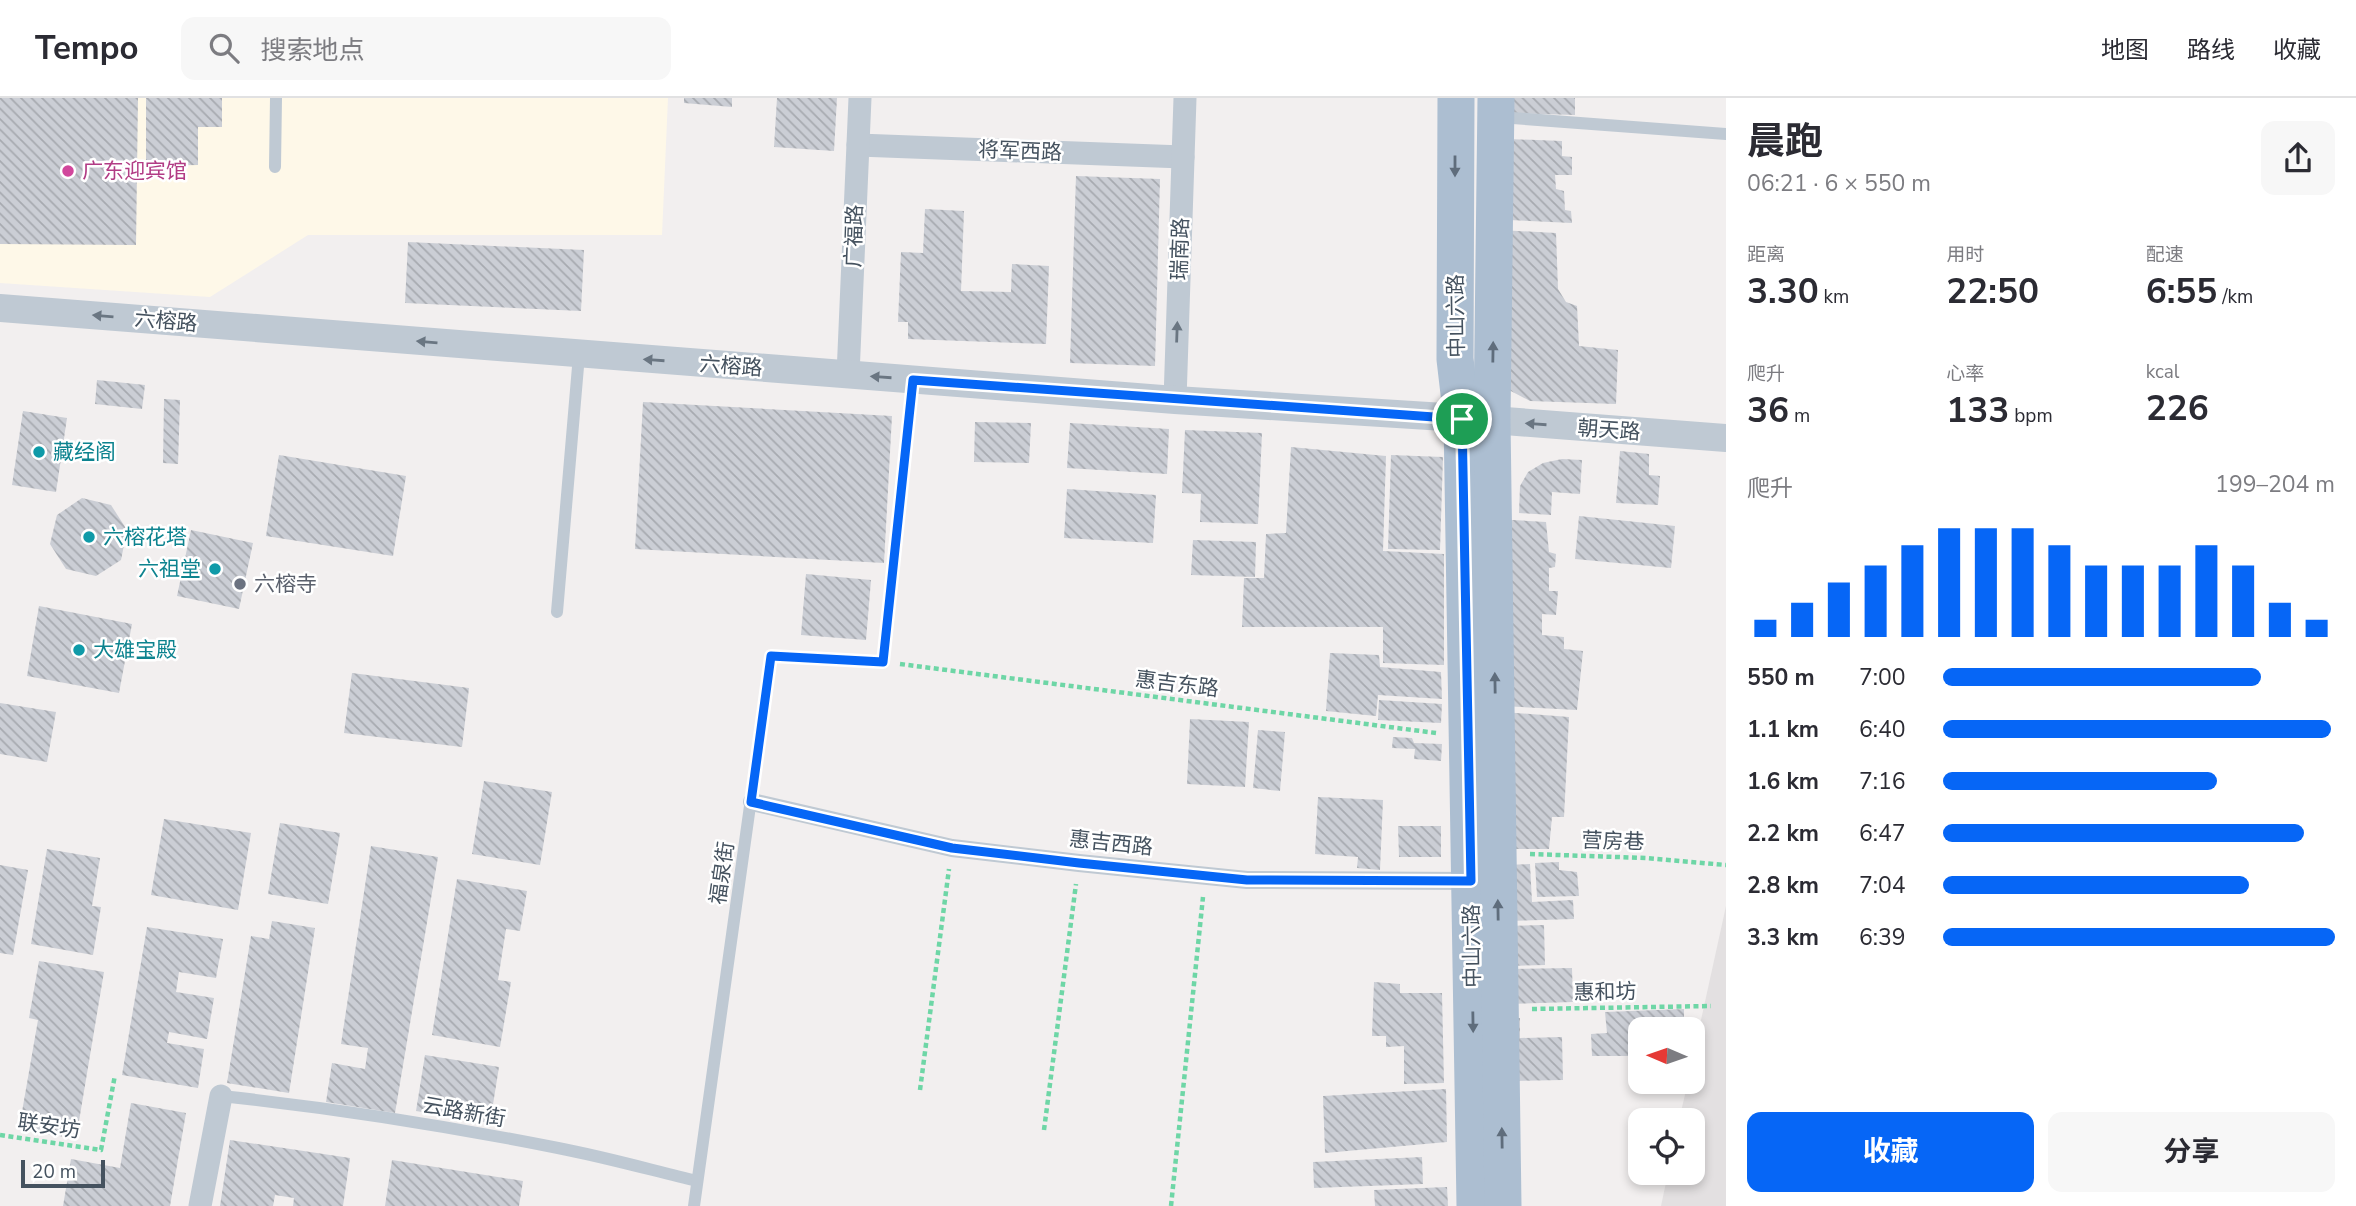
<!DOCTYPE html>
<html lang="zh">
<head>
<meta charset="utf-8">
<style>
  :root { --surface:#fff; --page:#f7f7f7; --text:#2b2b33; --muted:#7c7c81; --line:#e1e1e2; --accent:#0666f6 }
  body { margin:0; font-family:"Nunito Sans","Noto Sans SC",sans-serif; background:var(--page); color:var(--text); height:100vh; display:flex; flex-direction:column; font-size:26px; white-space:nowrap }
  * { box-sizing:border-box; margin:0 }
  p { font-size:23px; color:var(--muted) }
  .icon { flex:none; width:38px; height:38px; fill:none; stroke:currentColor; stroke-width:2; stroke-linecap:round; stroke-linejoin:round }
  .map { position:relative; flex:1; overflow:hidden }
  .side { display:flex; flex-direction:column; background:var(--surface); width:630px }
  .side>* { flex:none }
  .needle { width:46px; rotate:272deg }
  .controls { position:absolute; left:1628px; top:919px; display:grid; gap:14px }
  .controls a { display:grid; place-items:center; width:77px; height:77px; border-radius:14px; background:var(--surface); box-shadow:0 4px 10px #0003; font-size:35px }
  .scale { position:absolute; left:21px; bottom:18px; width:84px; box-sizing:border-box; padding-left:7px; border:4px solid #45525f; border-top:0; font-size:19px; line-height:24px; white-space:nowrap; color:#45525f; -webkit-text-stroke:5px #fff; paint-order:stroke }
  .pin { position:absolute; display:grid; place-items:center; width:60px; height:60px; color:#fff; margin:-30px; border:4px solid #fff; border-radius:50%; box-shadow:0 2px 7px #0007 }
  .round { display:grid; place-items:center; flex:none; width:74px; height:74px; border-radius:14px; background:var(--page) }
  .summary { display:flex; align-items:center; justify-content:space-between; height:119px; padding:0 21px }
  h1 { font-size:38px; font-weight:700; line-height:52px }
  .stats { display:grid; grid-template-columns:repeat(3,1fr); gap:10px; height:119px; padding:7px 21px }
  .stats div { display:grid; align-content:center }
  .stats b { font-size:35px; font-weight:700 }
  .stats small { font-size:19px; font-weight:400 }
  .stats p { font-size:19px }
  .chart { height:196px; padding:14px 21px }
  .chart p { display:flex; justify-content:space-between }
  .chart svg { width:100%; height:126px; margin-top:7px; stroke:var(--accent); stroke-width:6 }
  .primary-button { display:flex; gap:14px; margin-top:auto; padding:14px 21px }
  .primary-button a { flex:1; height:80px; border-radius:14px; background:var(--accent); color:#fff; font-size:28px; font-weight:700; line-height:80px; text-align:center }
  .primary-button a+a { background:var(--page); color:var(--text) }
  ul { padding:0 21px; list-style:none; font-size:23px }
  li { display:grid; grid-template-columns:112px 84px 1fr; align-items:center; height:52px }
  li i { height:18px; border-radius:9px; background:var(--accent) }
  header { display:flex; align-items:center; gap:42px; box-sizing:border-box; height:98px; padding:0 35px; background:var(--surface); border-bottom:2px solid var(--line) }
  header strong { font-size:33px }
  nav { display:flex; gap:38px; margin-inline-start:auto; font-size:24px }
  .search { width:490px; height:63px; background:var(--page); display:flex; align-items:center; gap:18px; box-sizing:border-box; padding:0 24px; border-radius:14px; color:var(--muted); font-size:26px }
  main { display:flex; flex:1; min-height:0 }
  .map>svg:first-child { display:block }
  .commercial { fill:#fef8e8 }
  .education { fill:#e3e0e1 }
  .building { fill:url(#building-back-hatch) }
  .lines { fill:none; stroke-linecap:round; stroke-linejoin:round }
  .path { stroke:#6ed6a6; stroke-width:4.5; stroke-dasharray:5 3.5; stroke-linecap:butt }
  .service { stroke:#bfc9d3; stroke-width:12 }
  .pedestrian { stroke:#bfc9d3; stroke-width:18 }
  .minor { stroke:#bfc9d3; stroke-width:23 }
  .tertiary { stroke:#bfc9d3; stroke-width:28 }
  .primary { stroke:#acbed1; stroke-width:37 }
  .oneway { fill:#5f6d7c }
  .oneway2 { fill:#6a7682 }
  .route-casing { stroke:#fff; stroke-width:14 }
  .route { stroke:#0666f6; stroke-width:9 }
  .hotel-dot { fill:#d1479c; stroke:#fff; stroke-width:2.5 }
  .culture-dot { fill:#0f9aa8; stroke:#fff; stroke-width:2.5 }
  .worship-dot { fill:#6b7280; stroke:#fff; stroke-width:2.5 }
  .labels { text-anchor:middle; dominant-baseline:central; stroke-width:5; stroke-linejoin:round; paint-order:stroke }
  .street-label { font-size:21px; fill:#45525f; stroke:#fff }
  .hotel-label { font-size:21px; fill:#b23c85; stroke:#fff; text-anchor:start }
  .culture-label { font-size:21px; fill:#0d838f; stroke:#fff; text-anchor:start }
  .worship-label { font-size:21px; fill:#5b616d; stroke:#fff; text-anchor:start }
</style>
</head>
<body>
<header>
<strong>Tempo</strong>
<div class="search"><svg class="icon" aria-label="search" viewBox="0 0 24 24"><circle cx="10" cy="10" r="6"/><path d="M15 15l6 6"/></svg>搜索地点</div>
<nav><a>地图</a><a>路线</a><a>收藏</a></nav>
</header>
<main>
<div class="map">
<svg width="1726" height="1108" viewBox="0 0 1726 1108">
  <defs>
    <pattern id="building-back-hatch" width="6" height="6" patternUnits="userSpaceOnUse" patternTransform="scale(1.75)"><rect width="6" height="6" fill="#cbced5"/><path d="M-1 5l2 2M0 0l6 6M5-1l2 2" fill="none" stroke="#a7aab0"/></pattern>
  </defs>
  <rect width="100%" height="100%" fill="#f2efef"/>
  <polygon class="commercial" points="0,0 668,0 662,137 308,137 210,199 0,185"/>
  <polygon class="education" points="1726,808 1726,1108 1661,1108 1668,1075 1692,1074 1692,1022 1679,1022 1688,984 1692,984 1692,963"/>
  <g class="building">
    <polygon points="0,0 138,0 136,147 0,146"/>
    <polygon points="146,0 222,0 222,29 198,29 198,67 146,68"/>
    <polygon points="684,0 732,0 732,9 684,5"/>
    <polygon points="777,0 837,0 834,53 774,49"/>
    <polygon points="1511,0 1575,0 1575,17 1511,15"/>
    <polygon points="1508,41 1562,43 1562,58 1572,59 1572,77 1555,77 1556,91 1564,93 1565,112 1571,113 1572,125 1508,122"/>
    <polygon points="1076,78 1160,81 1155,268 1070,265"/>
    <polygon points="925,111 964,113 961,193 1011,194 1012,166 1049,168 1046,246 908,241 908,224 898,224 901,154 923,155"/>
    <polygon points="1500,132 1556,135 1558,191 1566,204 1577,208 1579,248 1618,252 1616,306 1530,303 1509,292"/>
    <polygon points="408,144 584,152 581,213 405,205"/>
    <polygon points="97,282 145,287 142,311 95,306"/>
    <polygon points="164,301 180,302 178,366 163,365"/>
    <polygon points="643,304 892,318 884,465 635,451"/>
    <polygon points="23,313 67,320 56,394 12,387"/>
    <polygon points="975,324 1031,325 1029,365 974,364"/>
    <polygon points="1070,325 1169,331 1167,376 1067,370"/>
    <polygon points="1185,332 1262,335 1258,426 1200,424 1201,396 1182,395"/>
    <polygon points="1291,349 1386,358 1383,453 1444,456 1444,567 1383,565 1383,529 1242,529 1244,480 1264,480 1266,436 1286,435"/>
    <polygon points="1620,353 1649,356 1649,377 1660,378 1658,407 1616,405"/>
    <polygon points="279,357 406,378 393,458 266,438"/>
    <polygon points="1391,357 1443,359 1440,452 1388,451"/>
    <polygon points="1562,361 1582,362 1580,396 1552,394 1551,417 1519,415 1520,388 1528,374 1543,365"/>
    <polygon points="1067,391 1156,397 1153,445 1064,440"/>
    <polygon points="82,400 111,407 127,432 121,462 96,478 66,471 50,446 57,417"/>
    <polygon points="1579,418 1675,428 1671,470 1575,461"/>
    <polygon points="1495,421 1546,424 1549,454 1556,456 1555,469 1549,470 1549,493 1558,493 1556,517 1542,516 1542,537 1564,539 1564,551 1583,553 1577,612 1502,608"/>
    <polygon points="191,432 253,445 239,511 177,498"/>
    <polygon points="1193,442 1256,444 1255,479 1191,477"/>
    <polygon points="806,476 871,482 866,542 801,537"/>
    <polygon points="39,508 132,526 119,595 27,578"/>
    <polygon points="1330,555 1379,557 1380,569 1441,574 1442,601 1378,597 1376,618 1326,613"/>
    <polygon points="352,575 469,590 462,649 344,635"/>
    <polygon points="1379,602 1442,606 1441,625 1378,622"/>
    <polygon points="0,605 56,614 47,664 0,656"/>
    <polygon points="1503,614 1569,619 1564,719 1552,719 1549,751 1504,751"/>
    <polygon points="1190,621 1249,624 1245,689 1187,686"/>
    <polygon points="1258,632 1285,634 1280,693 1253,690"/>
    <polygon points="1393,639 1412,640 1414,645 1442,646 1441,663 1414,661 1415,651 1392,650"/>
    <polygon points="484,683 552,694 540,767 472,756"/>
    <polygon points="1318,699 1383,702 1380,772 1357,770 1358,759 1315,756"/>
    <polygon points="164,721 251,735 238,812 151,797"/>
    <polygon points="280,725 340,735 328,806 268,796"/>
    <polygon points="1398,728 1441,728 1441,759 1399,759"/>
    <polygon points="371,748 438,759 395,1015 326,1004 332,965 365,971 368,950 341,946"/>
    <polygon points="47,751 100,760 92,808 101,809 93,857 31,846"/>
    <polygon points="1559,764 1559,772 1577,774 1579,798 1537,799 1535,765"/>
    <polygon points="1530,766 1532,804 1573,802 1574,821 1505,823 1503,767"/>
    <polygon points="0,767 28,772 13,857 0,855"/>
    <polygon points="457,781 527,793 520,833 506,831 498,882 511,884 500,949 432,937"/>
    <polygon points="272,823 315,830 289,995 227,985 251,838 269,841"/>
    <polygon points="1544,827 1545,867 1506,868 1505,828"/>
    <polygon points="147,829 223,841 216,880 179,874 176,894 214,900 207,941 169,934 167,945 204,951 198,990 122,977"/>
    <polygon points="39,863 104,874 76,1041 19,1031 38,922 29,920"/>
    <polygon points="1572,870 1573,904 1507,906 1506,871"/>
    <polygon points="1374,884 1400,886 1400,895 1442,895 1444,985 1404,986 1404,948 1386,949 1386,938 1372,938"/>
    <polygon points="1684,911 1684,928 1676,931 1640,931 1640,958 1592,958 1591,936 1607,935 1605,914"/>
    <polygon points="1507,920 1520,920 1520,940 1562,939 1563,982 1508,983"/>
    <polygon points="425,957 499,969 490,1025 416,1013"/>
    <polygon points="1446,991 1447,1044 1325,1055 1323,998"/>
    <polygon points="131,1005 186,1015 170,1108 63,1108 71,1061 120,1070"/>
    <polygon points="230,1042 350,1060 343,1108 293,1108 294,1100 275,1097 273,1108 220,1108"/>
    <polygon points="1422,1059 1423,1086 1314,1090 1313,1064"/>
    <polygon points="392,1062 523,1083 519,1108 385,1108"/>
    <polygon points="1447,1089 1448,1108 1375,1108 1374,1092"/>
  </g>
  <g class="lines">
    <g class="path">
      <polyline points="885,544 910,309"/>
      <polyline points="900,566 1436,635"/>
      <polyline points="1530,756 1646,760 1726,767"/>
      <polyline points="1532,911 1711,908"/>
      <polyline points="920,992 949,771"/>
      <polyline points="1044,1032 1076,786"/>
      <polyline points="0,1037 101,1052 115,977"/>
      <polyline points="1171,1108 1203,799"/>
    </g>
    <g class="service">
      <polyline points="1499,19 1726,36"/>
      <polyline points="275,69 276,0"/>
      <polyline points="557,514 579,257"/>
      <path d="M221 998C334 1010 447 1028 558 1050 605 1059 651 1072 697 1083"/>
      <polyline points="694,1108 771,558 883,564"/>
    </g>
    <polyline class="pedestrian" points="752,704 952,750 1079,765 1247,782 1471,783"/>
    <g class="minor">
      <polyline points="858,47 1183,59"/>
      <polyline points="848,277 860,0"/>
      <polyline points="1175,302 1185,0"/>
      <polyline points="200,1108 221,998"/>
    </g>
    <polyline class="tertiary" points="0,210 1175,302 1492,322 1726,340"/>
    <g class="primary">
      <polyline points="1456,0 1455,261 1462,321 1475,1108"/>
      <polyline points="1496,0 1492,322 1503,1108"/>
    </g>
  </g>
  <defs><path id="oneway-solid" d="M-6-.8H1V-3.2L6.5 0L1 3.2V.8H-6Z" transform="scale(1.75)"/></defs>
  <g class="oneway">
    <use href="#oneway-solid" transform="translate(1455 68) rotate(90)"/>
    <use href="#oneway-solid" transform="translate(1493 254) rotate(-89)"/>
    <use href="#oneway-solid" transform="translate(1495 585) rotate(-91)"/>
    <use href="#oneway-solid" transform="translate(1498 812) rotate(-91)"/>
    <use href="#oneway-solid" transform="translate(1473 924) rotate(89)"/>
    <use href="#oneway-solid" transform="translate(1502 1040) rotate(-91)"/>
  </g>
  <g class="oneway2">
    <use href="#oneway-solid" transform="translate(103 218) rotate(-175)"/>
    <use href="#oneway-solid" transform="translate(1177 234) rotate(-88)"/>
    <use href="#oneway-solid" transform="translate(427 244) rotate(-175)"/>
    <use href="#oneway-solid" transform="translate(654 262) rotate(-176)"/>
    <use href="#oneway-solid" transform="translate(881 279) rotate(-176)"/>
    <use href="#oneway-solid" transform="translate(1536 326) rotate(-176)"/>
  </g>
  <g class="lines">
    <defs>
      <polygon id="route" points="913,282 1462,321 1471,783 1247,782 1079,765 952,750 751,704 771,558 883,564"/>
    </defs>
    <use href="#route" class="route-casing"/>
    <use href="#route" class="route"/>
  </g>
  <circle class="hotel-dot" cx="68" cy="73" r="7"/>
  <g class="culture-dot">
    <circle cx="39" cy="354" r="7"/>
    <circle cx="89" cy="439" r="7"/>
    <circle cx="215" cy="471" r="7"/>
    <circle cx="79" cy="552" r="7"/>
  </g>
  <circle class="worship-dot" cx="240" cy="486" r="7"/>
  <g class="labels">
    <g class="street-label">
      <text transform="translate(1020 53) rotate(2)">将军西路</text>
      <text transform="translate(854 138) rotate(-88)">广福路</text>
      <text transform="translate(1180 151) rotate(-88)">瑞南路</text>
      <text transform="translate(1456 218) rotate(-91)">中山六路</text>
      <text transform="translate(166 223) rotate(5)">六榕路</text>
      <text transform="translate(731 268) rotate(4)">六榕路</text>
      <text transform="translate(1609 332) rotate(4)">朝天路</text>
      <text transform="translate(1177 586) rotate(7)">惠吉东路</text>
      <text transform="translate(1613 743) rotate(2)">营房巷</text>
      <text transform="translate(1111 745) rotate(6)">惠吉西路</text>
      <text transform="translate(722 775) rotate(-82)">福泉街</text>
      <text transform="translate(1472 848) rotate(-91)">中山六路</text>
      <text transform="translate(1605 894) rotate(-1)">惠和坊</text>
      <text transform="translate(464 1014) rotate(10)">云路新街</text>
      <text transform="translate(49 1028) rotate(8)">联安坊</text>
    </g>
    <g class="hotel-label">
      <text x="82" y="73">广东迎宾馆</text>
    </g>
    <g class="culture-label">
      <text x="53" y="354">藏经阁</text>
      <text x="103" y="439">六榕花塔</text>
      <text x="201" y="471" text-anchor="end">六祖堂</text>
      <text x="93" y="552">大雄宝殿</text>
    </g>
    <g class="worship-label">
      <text x="254" y="486">六榕寺</text>
    </g>
  </g>
</svg>
<div class="controls">
<a><svg class="needle" viewBox="-14 -14 28 28"><path d="M0-13l5 13h-10z" fill="#e53935"/><path d="M0 13l5-13h-10z" fill="#7c7c81"/></svg></a>
<a><svg class="icon" aria-label="locate" viewBox="0 0 24 24"><circle cx="12" cy="12" r="6"/><path d="M12 2v4M12 18v4M2 12h4M18 12h4"/></svg></a>
</div>
<div class="scale">20 m</div>
<div class="pin" style="left:1462px;top:321px;background:#1e9e55"><svg class="icon" aria-label="arrive" viewBox="0 0 24 24"><path d="M6 21V4h12l-3 4 3 4H6"/></svg></div>
</div>
<section class="side">
<div class="summary"><div><h1>晨跑</h1><p>06:21 · 6 × 550 m</p></div><a class="round"><svg class="icon" aria-label="share" viewBox="0 0 24 24"><path d="M12 15V3M7 8l5-5 5 5M5 13v7h14v-7"/></svg></a></div>
<div class="stats">
<div><p>距离</p><b>3.30<small> km</small></b></div>
<div><p>用时</p><b>22:50</b></div>
<div><p>配速</p><b>6:55<small> /km</small></b></div>
</div>
<div class="stats">
<div><p>爬升</p><b>36<small> m</small></b></div>
<div><p>心率</p><b>133<small> bpm</small></b></div>
<div><p>kcal</p><b>226</b></div>
</div>
<div class="chart"><p><span>爬升</span>199–204 m</p>
<svg viewBox="0 0 160 44" preserveAspectRatio="none"><path d="M5 44V38M15 44V32M25 44V25M35 44V19M45 44V12M55 44V6M65 44V6M75 44V6M85 44V12M95 44V19M105 44V19M115 44V19M125 44V12M135 44V19M145 44V32M155 44V38"/></svg>
</div>
<ul>
<li><b>550 m</b>7:00<i style="width:81%"></i></li>
<li><b>1.1 km</b>6:40<i style="width:99%"></i></li>
<li><b>1.6 km</b>7:16<i style="width:70%"></i></li>
<li><b>2.2 km</b>6:47<i style="width:92%"></i></li>
<li><b>2.8 km</b>7:04<i style="width:78%"></i></li>
<li><b>3.3 km</b>6:39<i style="width:100%"></i></li>
</ul>
<div class="primary-button"><a>收藏</a><a>分享</a></div>
</section>
</main>
</body>
</html>
